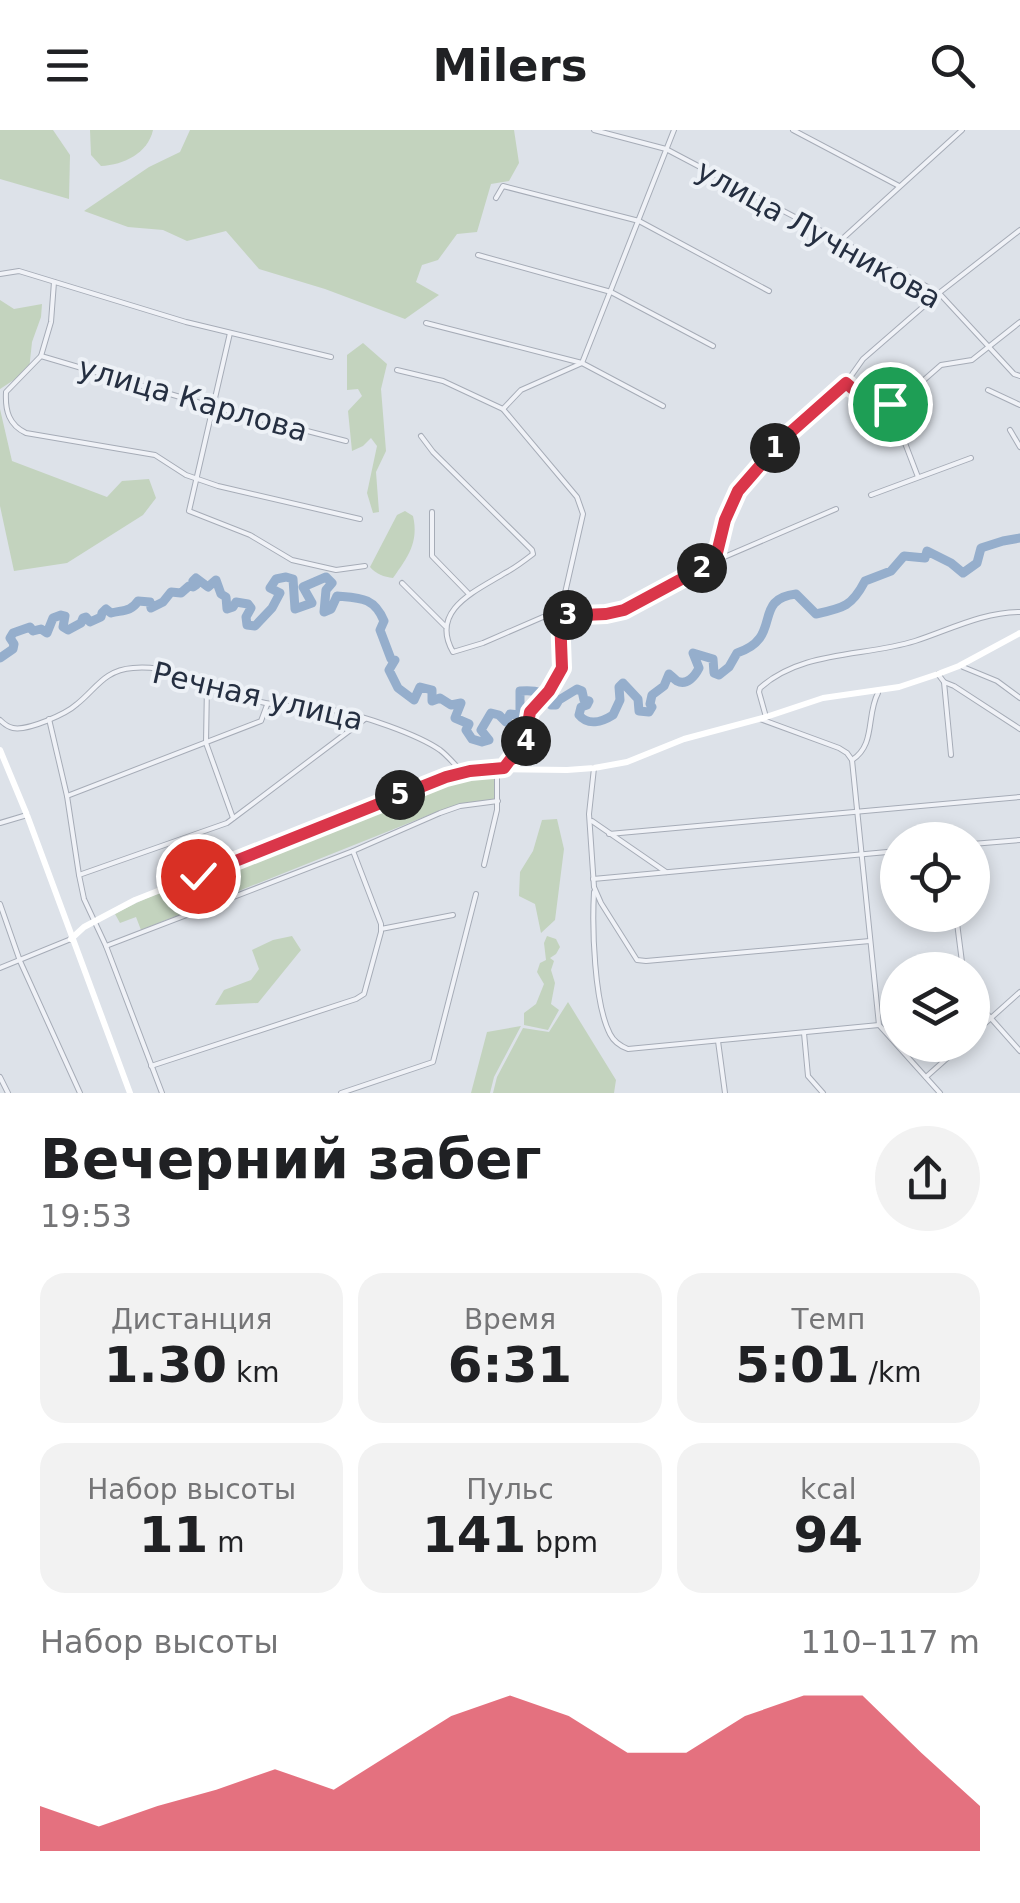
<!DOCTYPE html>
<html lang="ru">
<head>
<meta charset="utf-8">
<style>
  :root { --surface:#fff; --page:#f2f2f2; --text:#202124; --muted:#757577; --accent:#da364a }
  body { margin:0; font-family:"DejaVu Sans",sans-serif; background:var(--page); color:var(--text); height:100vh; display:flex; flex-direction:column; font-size:38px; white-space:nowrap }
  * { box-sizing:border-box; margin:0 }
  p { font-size:32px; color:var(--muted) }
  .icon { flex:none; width:55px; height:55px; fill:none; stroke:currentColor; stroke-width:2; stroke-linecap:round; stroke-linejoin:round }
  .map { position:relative; height:963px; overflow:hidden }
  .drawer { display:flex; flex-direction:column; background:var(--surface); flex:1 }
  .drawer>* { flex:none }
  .buttons { position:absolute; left:880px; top:692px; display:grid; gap:20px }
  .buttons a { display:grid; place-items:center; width:110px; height:110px; border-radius:50%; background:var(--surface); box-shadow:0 5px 15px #0003; font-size:50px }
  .pin { position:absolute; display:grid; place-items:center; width:85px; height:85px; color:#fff; margin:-42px; border:5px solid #fff; border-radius:50%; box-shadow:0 2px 10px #0007 }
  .km { position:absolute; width:50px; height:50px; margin:-25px; border-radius:50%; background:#222; color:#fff; font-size:28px; line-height:50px; text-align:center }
  .round { display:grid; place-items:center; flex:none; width:105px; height:105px; border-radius:52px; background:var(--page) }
  .summary { display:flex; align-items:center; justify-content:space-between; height:170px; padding:0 40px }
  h1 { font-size:55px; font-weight:700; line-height:75px }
  .metrics { display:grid; grid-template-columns:repeat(3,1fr); gap:15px; height:170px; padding:10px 40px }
  .metrics div { display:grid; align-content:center; border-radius:25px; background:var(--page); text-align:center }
  .metrics b { font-size:50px; font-weight:700 }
  .metrics small { font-size:28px; font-weight:400 }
  .metrics p { font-size:28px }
  .chart { height:280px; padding:20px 40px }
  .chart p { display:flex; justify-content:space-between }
  .chart svg { width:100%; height:180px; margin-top:10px; fill:var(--accent); opacity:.7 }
  header { display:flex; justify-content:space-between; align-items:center; height:130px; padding:0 40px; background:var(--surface); font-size:45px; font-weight:700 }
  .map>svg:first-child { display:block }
  .green { fill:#c3d3be }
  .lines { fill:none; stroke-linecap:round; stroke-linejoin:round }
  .river { stroke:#95aecc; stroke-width:9 }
  .street-casing { stroke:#a6acb7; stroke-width:6 }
  .street { stroke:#f0f2f7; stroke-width:4 }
  .secondary { stroke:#fff; stroke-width:6 }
  .route-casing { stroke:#fff; stroke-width:20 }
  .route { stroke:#da364a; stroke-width:12 }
  .labels { text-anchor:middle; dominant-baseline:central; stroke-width:8; stroke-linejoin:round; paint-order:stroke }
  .street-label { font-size:30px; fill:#252f41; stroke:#edf1f6 }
</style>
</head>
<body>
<header><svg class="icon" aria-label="menu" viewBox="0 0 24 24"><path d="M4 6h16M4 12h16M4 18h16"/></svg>Milers<svg class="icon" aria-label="search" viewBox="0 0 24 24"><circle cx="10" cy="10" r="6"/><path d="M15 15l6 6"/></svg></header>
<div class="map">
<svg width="1020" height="963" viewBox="0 0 1020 963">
  <rect width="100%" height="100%" fill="#dde2e9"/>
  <g class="green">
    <polygon points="0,0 53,0 70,25 69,69 0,49"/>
    <path d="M90 0H153C148 23 124 35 101 36L91 25Z"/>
    <polygon points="190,0 514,0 519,33 509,51 491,54 477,102 457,104 438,130 422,135 416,152 439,165 405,189 325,159 259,139 226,101 187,111 163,100 128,97 84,81 149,37 180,22"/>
    <polygon points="0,170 14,179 42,174 41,187 32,212 29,240 0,259"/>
    <polygon points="363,213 387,234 381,259 386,321 376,342 379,382 373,383 367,363 377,316 371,308 363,316 352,321 348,281 362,266 358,259 347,260 347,225"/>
    <polygon points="0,279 12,331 107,367 122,351 149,349 156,368 143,385 67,433 14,441 0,376"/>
    <path d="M405 381 413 386C419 412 408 427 393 448 384 447 376 444 370 437L397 385Z"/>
    <path d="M488 644H496L495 668 492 670 459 674 429 685 141 800 136 787 120 793 115 784C142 769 173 756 204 751L448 650Z"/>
    <polygon points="557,689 564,719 555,790 541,803 535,774 519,766 520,742 533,721 542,690"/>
    <polygon points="292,806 301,820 258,873 215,875 224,860 251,850 259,839 252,820 273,810"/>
    <polygon points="547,806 556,809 560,817 556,824 550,828 554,831 551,840 555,853 551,874 559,880 548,900 524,895 524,883 536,874 544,854 537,842 540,833 546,830 544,813"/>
    <polygon points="568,872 616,950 614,963 493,963 497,947 523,898 549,902"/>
    <polygon points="521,896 494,947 490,963 471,963 487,902"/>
  </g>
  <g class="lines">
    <path class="river" d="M0 528 13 519 14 514 10 508 13 503 30 497 33 501 41 499 47 503 53 488 61 485 65 486 63 497 68 500 81 493 83 488 86 487 90 492 101 487 102 483 106 479 111 483C122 480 131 482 138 471L150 472 151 478 163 472 171 462 181 463 189 456 193 457 196 455 193 451 196 448 208 457 216 450 221 464 226 467 227 479 233 477 236 472 248 474 251 478 246 487 247 495 255 496 272 478 280 463 270 458 276 449 286 447 293 449 295 479 312 473 303 457 326 447 332 453 326 460 324 482 331 479 337 466C360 468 374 467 384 491L380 500 391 529 395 530 389 540 398 558 414 570 420 557 432 560V571L440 568 451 575 461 573 455 588 469 594 466 600 472 609 482 612 489 610 481 600 491 583 499 585 506 592 510 584 520 585V561C531 560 543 561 551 568V575H556L559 570 577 559 582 561 584 570 589 571 587 575 581 577 579 585C588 596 602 592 613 585L620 570 619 557 623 553 638 569 639 581 649 582 652 577 650 574 652 565 664 556 669 544C672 546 674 549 677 551 687 556 695 546 699 538L693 523 713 529 714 543 719 545 729 537 737 523C784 508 751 469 796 464L816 484C844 478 852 476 865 451L891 441 904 426 925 428 927 421 951 433 963 443 977 433 981 418 1003 411 1020 408"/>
    <defs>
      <g id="street">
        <polyline points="594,0 666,19 939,163 1014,244 1020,246"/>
        <polyline points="793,0 899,56"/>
        <polyline points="496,68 503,56 639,91 769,161"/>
        <polyline points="840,111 962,0"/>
        <polyline points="478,125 611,162 713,216"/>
        <polyline points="0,144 19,141 186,192 331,227"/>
        <path d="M54 152 51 192 41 226 6 262C5 281 9 295 26 303L155 325 186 345 218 356 360 389"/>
        <polyline points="426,193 582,233 663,276"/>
        <polyline points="230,203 189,381 250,405 292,430 336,440 365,436"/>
        <polyline points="41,226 214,277 346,311"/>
        <polyline points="397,240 443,251 503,279 577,367 583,384 560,485 561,538 549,561 530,583 523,623 510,630 504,638"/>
        <polyline points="846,253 853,259 890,274 900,271 941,235 972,230 1020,192"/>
        <polyline points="988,260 1020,275"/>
        <polyline points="890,274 918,347"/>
        <polyline points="503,279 521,260 582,233 674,0"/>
        <polyline points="1010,300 1020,317"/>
        <path d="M421 306 433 322 532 420 533 424C524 431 515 438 505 443 476 461 429 480 453 522L483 513 543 487 605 484 624 480 715 431 836 379"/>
        <polyline points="871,365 971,328"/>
        <polyline points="432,382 432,426 468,463"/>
        <polyline points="715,431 731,372 784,308 846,253 863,229 939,163 1020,100"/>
        <polyline points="402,453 445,496"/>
        <polyline points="963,537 997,551 1020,568"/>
        <polyline points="938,544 944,552 951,625"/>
        <polyline points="944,552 954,556 1020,599"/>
        <polyline points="207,554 206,613 233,688"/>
        <path d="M766 587 759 562 760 558C802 520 864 527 915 511 949 500 983 482 1020 482"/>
        <polyline points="49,589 67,666 79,745"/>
        <polyline points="760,589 839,618 847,623 852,630 879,895 940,963"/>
        <path d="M0 590C4 594 8 597 13 598 28 601 66 584 77 574 96 559 104 540 133 538 177 534 216 560 257 571 282 578 308 576 333 580 361 585 417 604 440 620 448 626 455 635 462 642"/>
        <path d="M852 630C876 615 866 585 878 563"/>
        <polyline points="594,638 589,684 594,757 601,773 637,830 646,831 870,811"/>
        <polyline points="67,666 261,591 267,575"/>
        <polyline points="592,691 666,742"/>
        <polyline points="0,693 27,685"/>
        <polyline points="609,704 1020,667"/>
        <polyline points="972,714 1020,710"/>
        <polyline points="484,735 497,680 497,641"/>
        <polyline points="593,749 898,721"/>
        <path d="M594 762C592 797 594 873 610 904 614 912 620 916 628 919L879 895"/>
        <polyline points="0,774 20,831 80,963"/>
        <polyline points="956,785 963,840"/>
        <polyline points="381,799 453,785"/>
        <polyline points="106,816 353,721 440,683 460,676 498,671"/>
        <polyline points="0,838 71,809"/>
        <polyline points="972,867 1020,921"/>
        <polyline points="804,903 808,946 823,963"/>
        <polyline points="972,905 1020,862"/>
        <polyline points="718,911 725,963"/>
        <polyline points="151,936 356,869 364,864 381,802 381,794 353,721"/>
        <polyline points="0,947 8,963"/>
        <polyline points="926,947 962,915"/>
        <polyline points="162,963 106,816 84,769 79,745 227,693 365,589"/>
        <polyline points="341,963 433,932 476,764"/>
      </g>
    </defs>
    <use href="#street" class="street-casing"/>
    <use href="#street" class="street"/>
    <g class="secondary">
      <polyline points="0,620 27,685 130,963"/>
      <polyline points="71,809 84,797 135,770 446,647 486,639 567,640 594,638 627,632 684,609 766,587 823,568 899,557 938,544 959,536 1020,503"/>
    </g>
  </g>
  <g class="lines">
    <defs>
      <polyline id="route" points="198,746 446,647 470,641 504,638 510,630 523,623 530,582 549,561 562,538 560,486 606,484 624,480 715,431 725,390 738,361 784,308 846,253 853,259 890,274"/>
    </defs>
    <use href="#route" class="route-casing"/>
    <use href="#route" class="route"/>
  </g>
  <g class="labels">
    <g class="street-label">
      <text transform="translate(819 104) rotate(29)">улица Лучникова</text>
      <text transform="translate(193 269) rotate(16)">улица Карлова</text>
      <text transform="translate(258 566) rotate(13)">Речная улица</text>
    </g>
  </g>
</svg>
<div class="buttons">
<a><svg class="icon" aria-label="locate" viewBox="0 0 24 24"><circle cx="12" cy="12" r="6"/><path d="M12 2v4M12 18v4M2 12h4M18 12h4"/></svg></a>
<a><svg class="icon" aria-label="layers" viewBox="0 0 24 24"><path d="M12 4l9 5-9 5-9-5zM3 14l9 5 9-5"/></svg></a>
</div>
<div class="pin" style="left:890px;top:274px;background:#1e9e55"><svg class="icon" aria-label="arrive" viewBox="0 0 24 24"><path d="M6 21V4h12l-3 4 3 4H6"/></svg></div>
<div class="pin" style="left:198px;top:746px;background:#d93025"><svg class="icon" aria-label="check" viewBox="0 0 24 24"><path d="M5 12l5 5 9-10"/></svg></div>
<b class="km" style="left:775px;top:318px">1</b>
<b class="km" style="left:702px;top:438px">2</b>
<b class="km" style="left:568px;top:485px">3</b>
<b class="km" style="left:526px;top:611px">4</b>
<b class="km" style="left:400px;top:665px">5</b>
</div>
<section class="drawer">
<div class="summary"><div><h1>Вечерний забег</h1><p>19:53</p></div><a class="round"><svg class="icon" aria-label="share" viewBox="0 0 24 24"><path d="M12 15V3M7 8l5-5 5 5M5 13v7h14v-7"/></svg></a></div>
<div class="metrics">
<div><p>Дистанция</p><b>1.30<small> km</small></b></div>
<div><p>Время</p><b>6:31</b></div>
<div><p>Темп</p><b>5:01<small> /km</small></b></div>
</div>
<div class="metrics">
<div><p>Набор высоты</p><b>11<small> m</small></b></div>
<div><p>Пульс</p><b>141<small> bpm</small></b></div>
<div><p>kcal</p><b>94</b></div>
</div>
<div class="chart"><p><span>Набор высоты</span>110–117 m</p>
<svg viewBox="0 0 160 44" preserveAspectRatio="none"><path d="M0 44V33L10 38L20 33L30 29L40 24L50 29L60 20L70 11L80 6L90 11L100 20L110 20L120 11L130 6L140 6L150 20L160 33V44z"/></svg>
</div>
</section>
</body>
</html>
